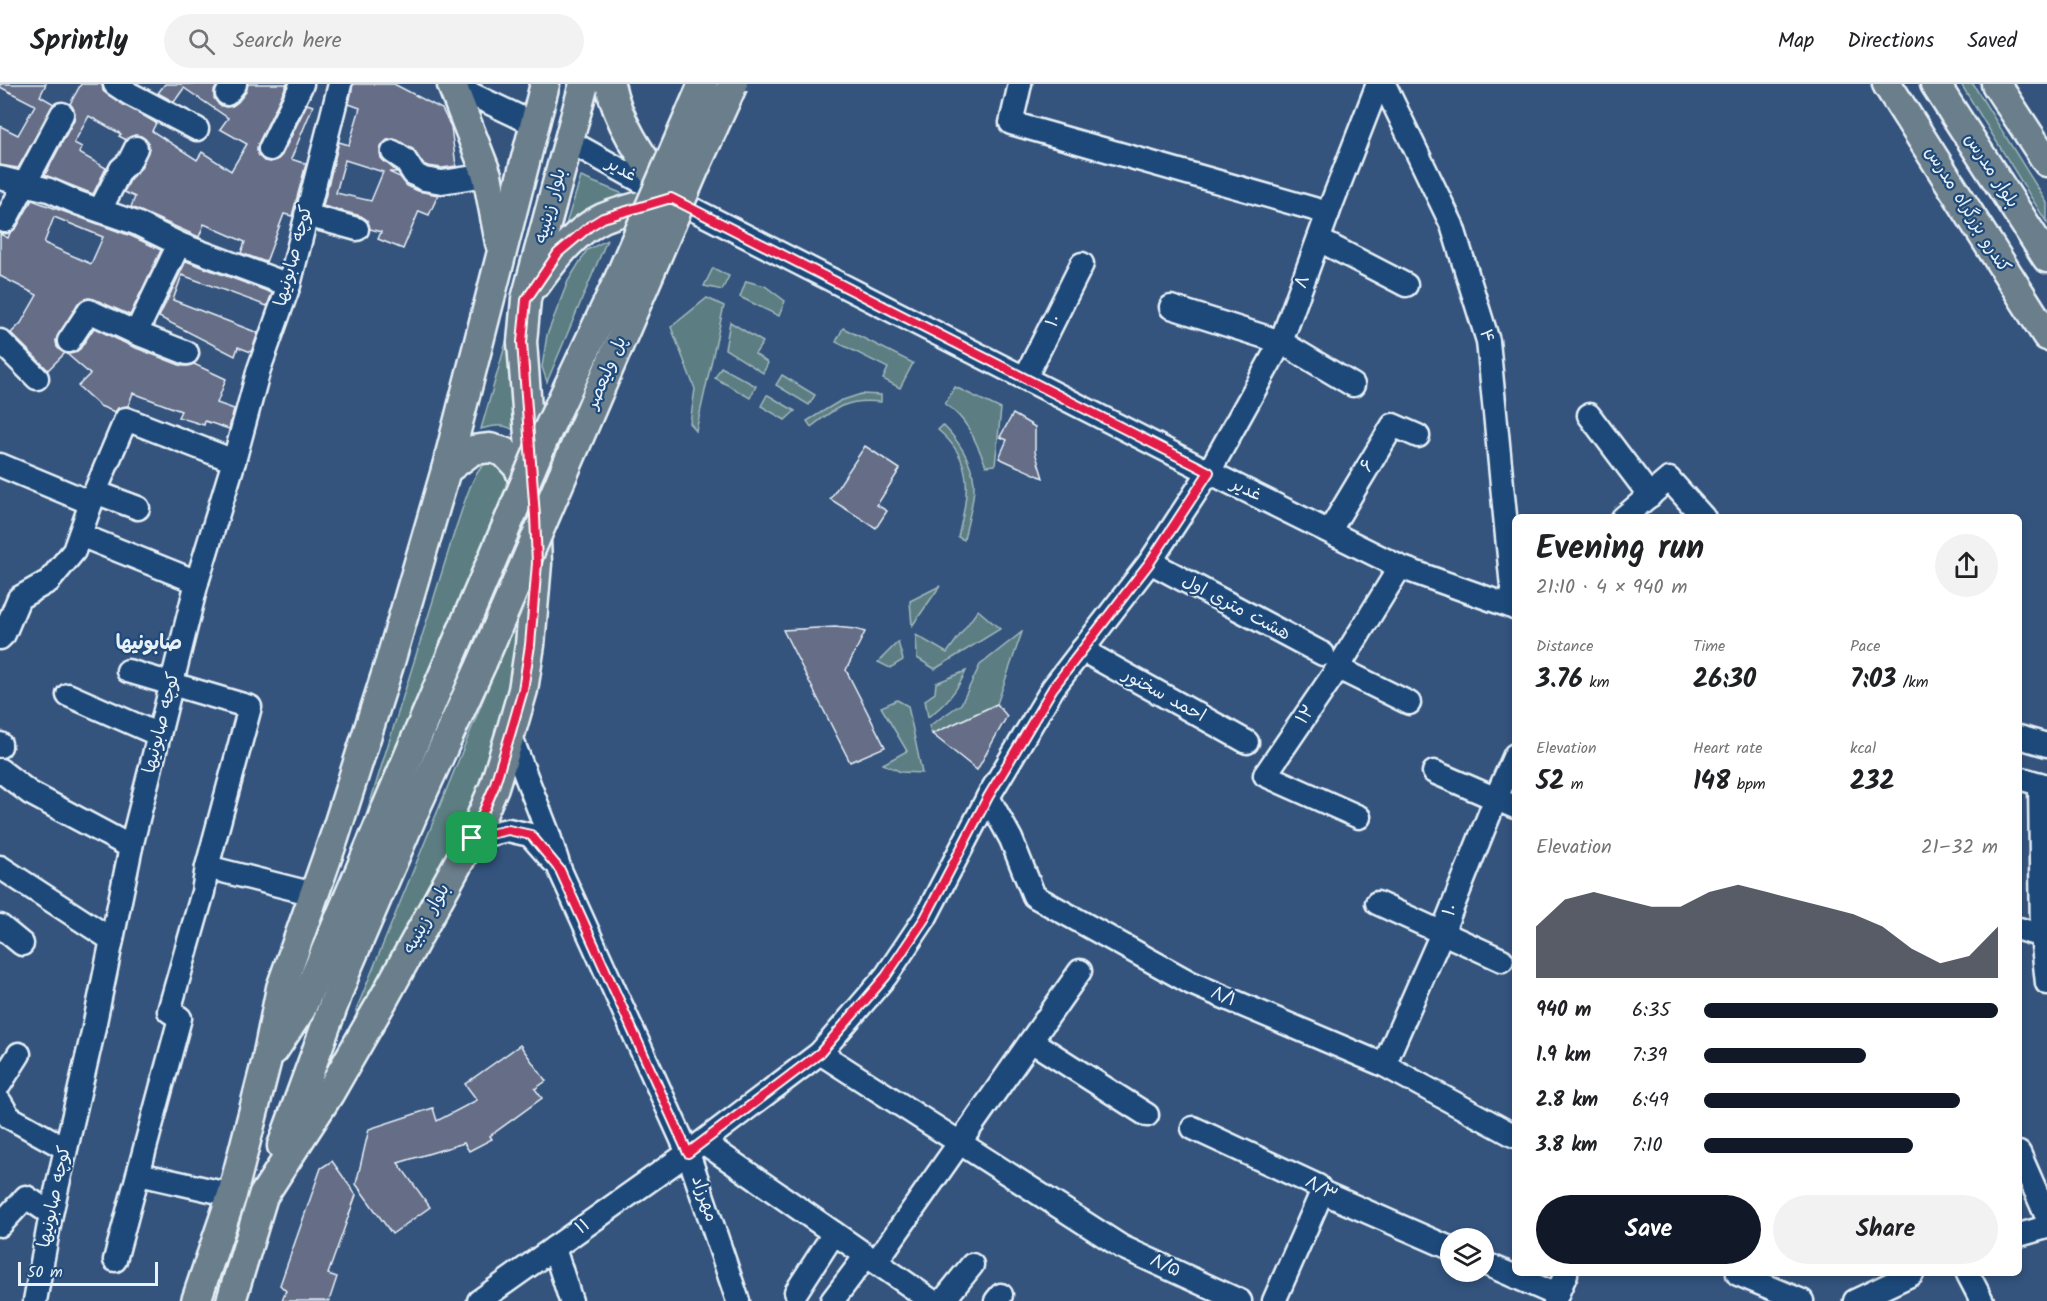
<!DOCTYPE html>
<html lang="en">
<head>
<meta charset="utf-8">
<style>
  :root { --surface:#fff; --page:#f2f2f2; --text:#202124; --muted:#757577; --line:#e0e0e0; --accent:#111827 }
  body { margin:0; font-family:Kalam,"Playpen Sans Arabic",sans-serif; background:var(--page); color:var(--text); height:100vh; display:flex; flex-direction:column; font-size:22px; white-space:nowrap }
  * { box-sizing:border-box; margin:0 }
  p { font-size:20px; color:var(--muted) }
  .icon { flex:none; width:33px; height:33px; fill:none; stroke:currentColor; stroke-width:2; stroke-linecap:round; stroke-linejoin:round }
  .map { position:relative; flex:1; overflow:hidden }
  .drawer { position:absolute; left:1512px; top:430px; width:510px; height:762px; display:flex; flex-direction:column; background:var(--surface); border-radius:9px; box-shadow:0 3px 9px #0003 }
  .drawer>* { flex:none }
  .controls { position:absolute; left:1440px; top:1144px; display:grid; gap:12px }
  .controls a { display:grid; place-items:center; width:54px; height:54px; border-radius:50%; background:var(--surface); box-shadow:0 3px 9px #0003; font-size:30px }
  .scale { position:absolute; left:18px; bottom:15px; width:140px; box-sizing:border-box; padding-left:6px; border:3px solid #e8f1f8; border-top:0; font-size:16px; line-height:21px; white-space:nowrap; color:#e8f1f8; -webkit-text-stroke:4px #1f4a7a; paint-order:stroke }
  .pin { position:absolute; display:grid; place-items:center; width:51px; height:51px; color:#fff; margin:-26px; border-radius:12px; box-shadow:0 3px 9px #0006 }
  .round { display:grid; place-items:center; flex:none; width:63px; height:63px; border-radius:32px; background:var(--page) }
  .overview { display:flex; align-items:center; justify-content:space-between; height:102px; padding:0 24px }
  h1 { font-size:33px; font-weight:700; line-height:45px }
  .figures { display:grid; grid-template-columns:repeat(3,1fr); gap:9px; height:102px; padding:6px 24px }
  .figures div { display:grid; align-content:center }
  .figures b { font-size:26px; font-weight:700 }
  .figures small { font-size:16px; font-weight:400 }
  .figures p { font-size:16px }
  .chart { height:168px; padding:12px 24px }
  .chart p { display:flex; justify-content:space-between }
  .chart svg { width:100%; height:108px; margin-top:6px; fill:var(--accent); opacity:.7 }
  .button { display:flex; gap:12px; margin-top:auto; padding:12px 24px }
  .button a { flex:1; height:69px; border-radius:36px; background:var(--accent); color:#fff; font-size:24px; font-weight:700; line-height:69px; text-align:center }
  .button a+a { background:var(--page); color:var(--text) }
  ul { padding:0 24px; list-style:none; font-size:20px }
  li { display:grid; grid-template-columns:96px 72px 1fr; align-items:center; height:45px }
  li i { height:15px; border-radius:8px; background:var(--accent) }
  header { display:flex; align-items:center; gap:36px; box-sizing:border-box; height:84px; padding:0 30px; background:var(--surface); border-bottom:2px solid var(--line) }
  header strong { font-size:28px }
  nav { display:flex; gap:33px; margin-inline-start:auto; font-size:21px }
  .search { width:420px; height:54px; background:var(--page); display:flex; align-items:center; gap:15px; box-sizing:border-box; padding:0 21px; border-radius:33px; color:var(--muted); font-size:22px }
  .map>svg:first-child { display:block }
  .green { fill:#5c7e82; stroke:#a2b8bd; stroke-width:1.5 }
  .building { fill:#656d87; stroke:#e8f1f8; stroke-width:1.5; fill-rule:evenodd }
  .lines { fill:none; stroke-linecap:round; stroke-linejoin:round }
  .minor-casing { stroke:#e8f1f8; stroke-width:27 }
  .major-casing { stroke:#e8f1f8; stroke-width:33 }
  .minor { stroke:#1f4a7a; stroke-width:22 }
  .major { stroke:#6b7e8b; stroke-width:28 }
  .major-bridge-casing { stroke:#e8f1f8; stroke-width:33; stroke-linecap:butt }
  .major-bridge { stroke:#6b7e8b; stroke-width:28 }
  .route-casing { stroke:#fff; stroke-width:12 }
  .route { stroke:#e11d48; stroke-width:8 }
  .labels { text-anchor:middle; dominant-baseline:central; stroke-width:4.5; stroke-linejoin:round; paint-order:stroke }
  .street-label { font-size:18px; fill:#e8f1f8; stroke:#1f4a7a }
  .neighbourhood-label { font-size:20px; font-weight:bold; fill:#e8f1f8; stroke:#1f4a7a }
</style>
</head>
<body>
<header>
<strong>Sprintly</strong>
<div class="search"><svg class="icon" aria-label="search" viewBox="0 0 24 24"><circle cx="10" cy="10" r="6"/><path d="M15 15l6 6"/></svg>Search here</div>
<nav><a>Map</a><a>Directions</a><a>Saved</a></nav>
</header>
<div class="map">
<svg width="2047" height="1217" viewBox="0 0 2047 1217">
  <rect width="100%" height="100%" fill="#34547e"/>
  <filter id="ink" filterUnits="userSpaceOnUse"><feTurbulence type="fractalNoise" baseFrequency=".0167" numOctaves="2"/><feDisplacementMap in="SourceGraphic" scale="12" xChannelSelector="R" yChannelSelector="G"/><feConvolveMatrix kernelMatrix="1 2 1 2 8 2 1 2 1" color-interpolation-filters="sRGB"/></filter>
  <g filter="url(#ink)">
    <g class="green">
      <polygon points="1961,0 1973,0 2047,119 2047,139"/>
      <polygon points="581,93 626,111 594,124 564,146"/>
      <polygon points="607,156 547,298 542,283 547,251 568,197 587,166"/>
      <polygon points="713,184 729,192 722,206 704,202"/>
      <polygon points="746,197 765,202 785,217 779,232 740,213"/>
      <polygon points="707,214 724,222 696,347 690,339 695,305 671,243"/>
      <path d="M516 224 518 349C505 339 496 341 481 345Z"/>
      <polygon points="730,238 763,258 755,270 768,279 763,289 725,265"/>
      <polygon points="843,244 913,279 900,304 883,295 888,284 836,258"/>
      <polygon points="721,283 756,302 750,314 715,294"/>
      <polygon points="782,291 815,311 809,321 776,301"/>
      <path d="M955 303 1001 325 995 381 986 382C976 358 968 335 945 320Z"/>
      <path d="M861 310 881 311V318C848 314 836 323 811 343L807 337 840 317Z"/>
      <polygon points="767,311 768,311 795,327 785,336 761,322"/>
      <path d="M943 341C958 356 972 377 974 399 975 417 967 438 964 456L958 453C968 411 976 377 938 346Z"/>
      <path d="M489 377 509 387 505 405 358 757 456 443C463 425 472 385 489 377Z"/>
      <polygon points="940,502 912,542 910,517"/>
      <polygon points="525,514 502,647 452,766 357,937 356,926"/>
      <polygon points="978,526 1000,545 935,585 917,574 916,551 947,569"/>
      <polygon points="1022,548 997,620 932,650 929,642 961,620 980,581"/>
      <polygon points="898,558 903,576 890,584 878,578"/>
      <path d="M966 587C958 605 944 622 928 633L925 616 935 609 936 599Z"/>
      <polygon points="897,616 908,622 922,689 901,688 883,680 907,667 881,623"/>
    </g>
    <g class="building">
      <polygon points="0,0 46,0 40,12 54,20 18,84 0,81 0,42 18,51 35,21 0,3"/>
      <polygon points="81,0 102,0 103,7 108,11 156,39 152,47 197,76 202,68 231,87 247,60 220,45 228,34 184,4 174,18 158,9 165,0 218,0 214,7 214,14 219,21 226,23 232,22 238,18 246,8 248,0 287,0 258,60 257,66 259,72 264,77 270,78 277,76 282,71 307,20 313,22 291,75 306,80 292,132 284,130 266,178 241,169 245,158 204,140 199,153 131,123 135,113 124,108 132,93 141,84 149,64 148,57 141,52 135,51 126,56 119,52 121,50 89,32 74,59 82,63 79,69 106,84 93,110 45,91 74,36 75,29 70,20"/>
      <path d="M353 0H394L442 25 451 43 456 82 442 84 428 82 423 80 413 65 394 55 387 56 382 61 380 68 381 74 397 88H389L400 93 407 102 418 107 438 111 429 131 419 127 403 165 378 155 381 148 370 145 367 136 361 132 323 122 339 58 349 61 360 24 349 20ZM345 76 383 88 371 117 336 109Z"/>
      <path d="M32 116 131 152 161 166 130 231 94 215 88 214 78 219 56 256 57 263 65 269 48 286 11 249 21 239 37 211 0 192V150L8 154 10 149 17 143ZM54 133 103 153 91 180 44 159Z"/>
      <polygon points="186,177 272,209 267,222 182,191 173,216 258,249 251,268 238,263 235,272 159,233"/>
      <polygon points="94,244 131,262 182,282 188,282 194,280 226,295 217,319 234,325 229,345 205,337 204,341 178,333 181,327 133,309 128,322 118,324 115,328 100,322 78,302 90,290 67,270 74,269 80,265"/>
      <polygon points="1013,330 1035,343 1035,368 1043,394 999,374 1007,356 1000,353"/>
      <polygon points="865,362 900,385 877,421 887,427 876,444 830,415"/>
      <polygon points="835,543 855,545 865,548 846,586 885,663 850,678 783,546"/>
      <polygon points="997,620 1007,632 977,686 932,650"/>
      <polygon points="520,961 546,997 535,1005 542,1014 490,1052 492,1055 469,1067 464,1059 398,1079 430,1123 392,1150 356,1100 369,1045 433,1024 437,1037 477,1016 465,1000"/>
      <polygon points="332,1077 356,1111 328,1190 337,1193 329,1217 282,1217 286,1207 280,1201 321,1084"/>
    </g>
    <g class="lines">
      <defs>
        <g id="minor">
          <polyline points="115,0 130,10 197,45"/>
          <polyline points="450,0 534,40"/>
          <polyline points="1020,0 1011,39 1328,129"/>
          <polyline points="1384,0 1452,141 1488,257 1514,524"/>
          <polyline points="227,10 235,0"/>
          <polyline points="569,57 671,114 1209,388 1400,483 1515,524"/>
          <polyline points="270,65 302,0"/>
          <polyline points="393,68 405,76 414,90 424,95 442,98 487,91"/>
          <polyline points="0,94 49,106 78,119 136,139 179,160 289,201"/>
          <polyline points="100,126 121,85 129,78 136,64"/>
          <polyline points="306,131 357,145"/>
          <polyline points="5,137 62,30"/>
          <polyline points="1319,156 1406,201"/>
          <polyline points="1171,223 1281,258 1353,301"/>
          <polyline points="136,249 179,160"/>
          <polyline points="0,257 37,294"/>
          <polyline points="69,257 89,227 136,249 187,269"/>
          <polyline points="1025,294 1082,180"/>
          <polyline points="1589,331 1650,412"/>
          <polyline points="0,381 91,419"/>
          <polyline points="95,408 138,424"/>
          <polyline points="1623,434 1669,395 1704,434"/>
          <polyline points="1330,446 1393,341 1418,352"/>
          <polyline points="80,451 197,498"/>
          <polyline points="1150,478 1323,570"/>
          <polyline points="0,554 4,550 19,514 49,497 74,467 95,408 126,335 234,377"/>
          <polyline points="1082,566 1247,658"/>
          <polyline points="1338,584 1409,619"/>
          <polyline points="68,611 159,651"/>
          <polyline points="510,651 548,749 560,786 688,1069 738,1217"/>
          <polyline points="2019,653 2047,661"/>
          <polyline points="0,660 0,662"/>
          <polyline points="0,686 30,709 131,763"/>
          <polyline points="1434,688 1515,723"/>
          <polyline points="2019,694 2047,702"/>
          <polyline points="2040,700 2042,852 2047,899"/>
          <polyline points="988,713 1011,755 1034,812 1191,899 1384,981 1515,1052"/>
          <polyline points="1359,733 1265,691 1338,584 1400,483"/>
          <polyline points="472,754 508,746 530,751 553,777"/>
          <polyline points="0,783 112,856"/>
          <polyline points="207,783 314,810"/>
          <polyline points="1377,819 1502,876"/>
          <polyline points="0,842 22,860"/>
          <polyline points="2019,845 2042,852"/>
          <polyline points="1031,957 1147,1031"/>
          <polyline points="820,969 1122,1163 1240,1217"/>
          <polyline points="1384,981 1442,849 1496,714 1515,671"/>
          <polyline points="0,1000 19,970"/>
          <polyline points="0,1018 9,1033 65,1064"/>
          <polyline points="1193,1044 1318,1102 1322,1108 1450,1164"/>
          <polyline points="703,1058 932,1217"/>
          <polyline points="2019,1069 2047,1133"/>
          <polyline points="139,1090 232,1111"/>
          <polyline points="0,1141 26,1113 51,1130"/>
          <polyline points="2019,1151 2047,1143"/>
          <polyline points="554,1164 571,1217"/>
          <polyline points="115,1176 180,934 169,927 203,808 207,783 250,623 128,587"/>
          <polyline points="876,1178 1080,887"/>
          <polyline points="1484,1179 1557,1211"/>
          <polyline points="1738,1190 1802,1217"/>
          <polyline points="1968,1190 1982,1217"/>
          <polyline points="796,1208 834,1149"/>
          <polyline points="35,1217 51,1130 93,948 131,763 197,498 234,377 259,285 289,201 340,0"/>
          <polyline points="479,1217 688,1069 820,969 886,892 925,834 988,713 1053,604 1150,478 1209,388 1281,258 1328,129 1378,0"/>
          <polyline points="832,1217 866,1172"/>
          <polyline points="943,1217 972,1181"/>
          <polyline points="996,1217 1001,1211"/>
          <polyline points="1274,1217 1322,1108"/>
          <polyline points="1554,1217 1566,1190"/>
          <polyline points="1855,1217 1912,1190"/>
        </g>
        <g id="major">
          <polyline points="454,0 452,1 487,91 500,159"/>
          <polyline points="1887,0 2047,252"/>
          <polyline points="1935,0 2047,174"/>
          <polyline points="1996,0 2047,78"/>
          <path d="M537 199C555 174 575 147 603 134 625 125 649 120 671 114 646 78 619 43 610 0"/>
          <polyline points="446,386 473,366 490,364 504,368 519,384 527,407"/>
          <polyline points="274,966 301,925 461,549"/>
          <polyline points="282,1062 347,884 417,721 482,579"/>
          <polyline points="196,1217 232,1111 266,979 281,904 334,754 390,578 446,386 545,0"/>
          <polyline points="231,1217 263,1112 329,1010 383,916 472,754 494,703 510,651 523,606 530,561 537,479 535,432 522,258 526,215 584,0"/>
        </g>
      </defs>
      <use href="#minor" class="minor-casing"/>
      <use href="#major" class="major-casing"/>
      <use href="#minor" class="minor"/>
      <use href="#major" class="major"/>
      <defs>
        <g id="major-bridge">
          <polyline points="461,549 545,352 618,197 703,0"/>
          <polyline points="482,579 694,86 733,0"/>
        </g>
      </defs>
      <use href="#major-bridge" class="major-bridge-casing"/>
      <use href="#major-bridge" class="major-bridge"/>
    </g>
  </g>
  <g class="lines" filter="url(#ink)">
    <defs>
      <polygon id="route" points="671,114 1209,388 1150,478 1053,604 988,713 925,834 886,892 820,969 688,1069 560,786 531,751 508,746 472,754 494,703 510,651 523,606 530,561 537,479 535,432 522,258 526,216 558,169 590,142 603,134"/>
    </defs>
    <use href="#route" class="route-casing"/>
    <use href="#route" class="route"/>
  </g>
  <g class="labels">
    <g class="street-label">
      <text transform="translate(621 86) rotate(29)">غدیر</text>
      <text transform="translate(1991 87) rotate(57)">بلوار مدرس</text>
      <text transform="translate(551 122) rotate(-75)">بلوار زینبیه</text>
      <text transform="translate(1967 126) rotate(58)">کندرو بزرگراه مدرس</text>
      <text transform="translate(294 172) rotate(-75)">کوچه صابونیها</text>
      <text transform="translate(1303 198) rotate(-70)">۸</text>
      <text transform="translate(1054 237) rotate(-64)">۱۰</text>
      <text transform="translate(1486 252) rotate(77)">۴</text>
      <text transform="translate(607 289) rotate(-67)">پل ولیعصر</text>
      <text transform="translate(1368 382) rotate(-59)">۶</text>
      <text transform="translate(1246 406) rotate(26)">غدیر</text>
      <text transform="translate(1236 524) rotate(28)">هشت متری اول</text>
      <text transform="translate(1164 612) rotate(29)">احمد سخنور</text>
      <text transform="translate(1306 631) rotate(-56)">۱۲</text>
      <text transform="translate(162 639) rotate(-76)">کوچه صابونیها</text>
      <text transform="translate(1451 826) rotate(-68)">۱۰</text>
      <text transform="translate(427 835) rotate(-61)">بلوار زینبیه</text>
      <text transform="translate(1223 913) rotate(23)">۸/۱</text>
      <text transform="translate(1321 1105) rotate(29)">۸/۳</text>
      <text transform="translate(55 1113) rotate(-78)">کوچه صابونیها</text>
      <text transform="translate(704 1115) rotate(71)">مهرزاد</text>
      <text transform="translate(583 1143) rotate(-35)">۱۱</text>
      <text transform="translate(1165 1182) rotate(25)">۸/۵</text>
    </g>
    <g class="neighbourhood-label">
      <text x="149" y="560">صابونیها</text>
    </g>
  </g>
</svg>
<div class="controls">
<a><svg class="icon" aria-label="layers" viewBox="0 0 24 24"><path d="M12 4l9 5-9 5-9-5zM3 14l9 5 9-5"/></svg></a>
</div>
<div class="scale">50 m</div>
<div class="pin" style="left:472px;top:754px;background:#1e9e55"><svg class="icon" aria-label="arrive" viewBox="0 0 24 24"><path d="M6 21V4h12l-3 4 3 4H6"/></svg></div>
<section class="drawer">
<div class="overview"><div><h1>Evening run</h1><p>21:10 · 4 × 940 m</p></div><a class="round"><svg class="icon" aria-label="share" viewBox="0 0 24 24"><path d="M12 15V3M7 8l5-5 5 5M5 13v7h14v-7"/></svg></a></div>
<div class="figures">
<div><p>Distance</p><b>3.76<small> km</small></b></div>
<div><p>Time</p><b>26:30</b></div>
<div><p>Pace</p><b>7:03<small> /km</small></b></div>
</div>
<div class="figures">
<div><p>Elevation</p><b>52<small> m</small></b></div>
<div><p>Heart rate</p><b>148<small> bpm</small></b></div>
<div><p>kcal</p><b>232</b></div>
</div>
<div class="chart"><p><span>Elevation</span>21–32 m</p>
<svg viewBox="0 0 160 44" preserveAspectRatio="none"><path d="M0 44V23L10 12L20 9L30 12L40 15L50 15L60 9L70 6L80 9L90 12L100 15L110 18L120 23L130 32L140 38L150 35L160 23V44z"/></svg>
</div>
<ul>
<li><b>940 m</b>6:35<i style="width:100%"></i></li>
<li><b>1.9 km</b>7:39<i style="width:55%"></i></li>
<li><b>2.8 km</b>6:49<i style="width:87%"></i></li>
<li><b>3.8 km</b>7:10<i style="width:71%"></i></li>
</ul>
<div class="button"><a>Save</a><a>Share</a></div>
</section>
</div>
</body>
</html>
